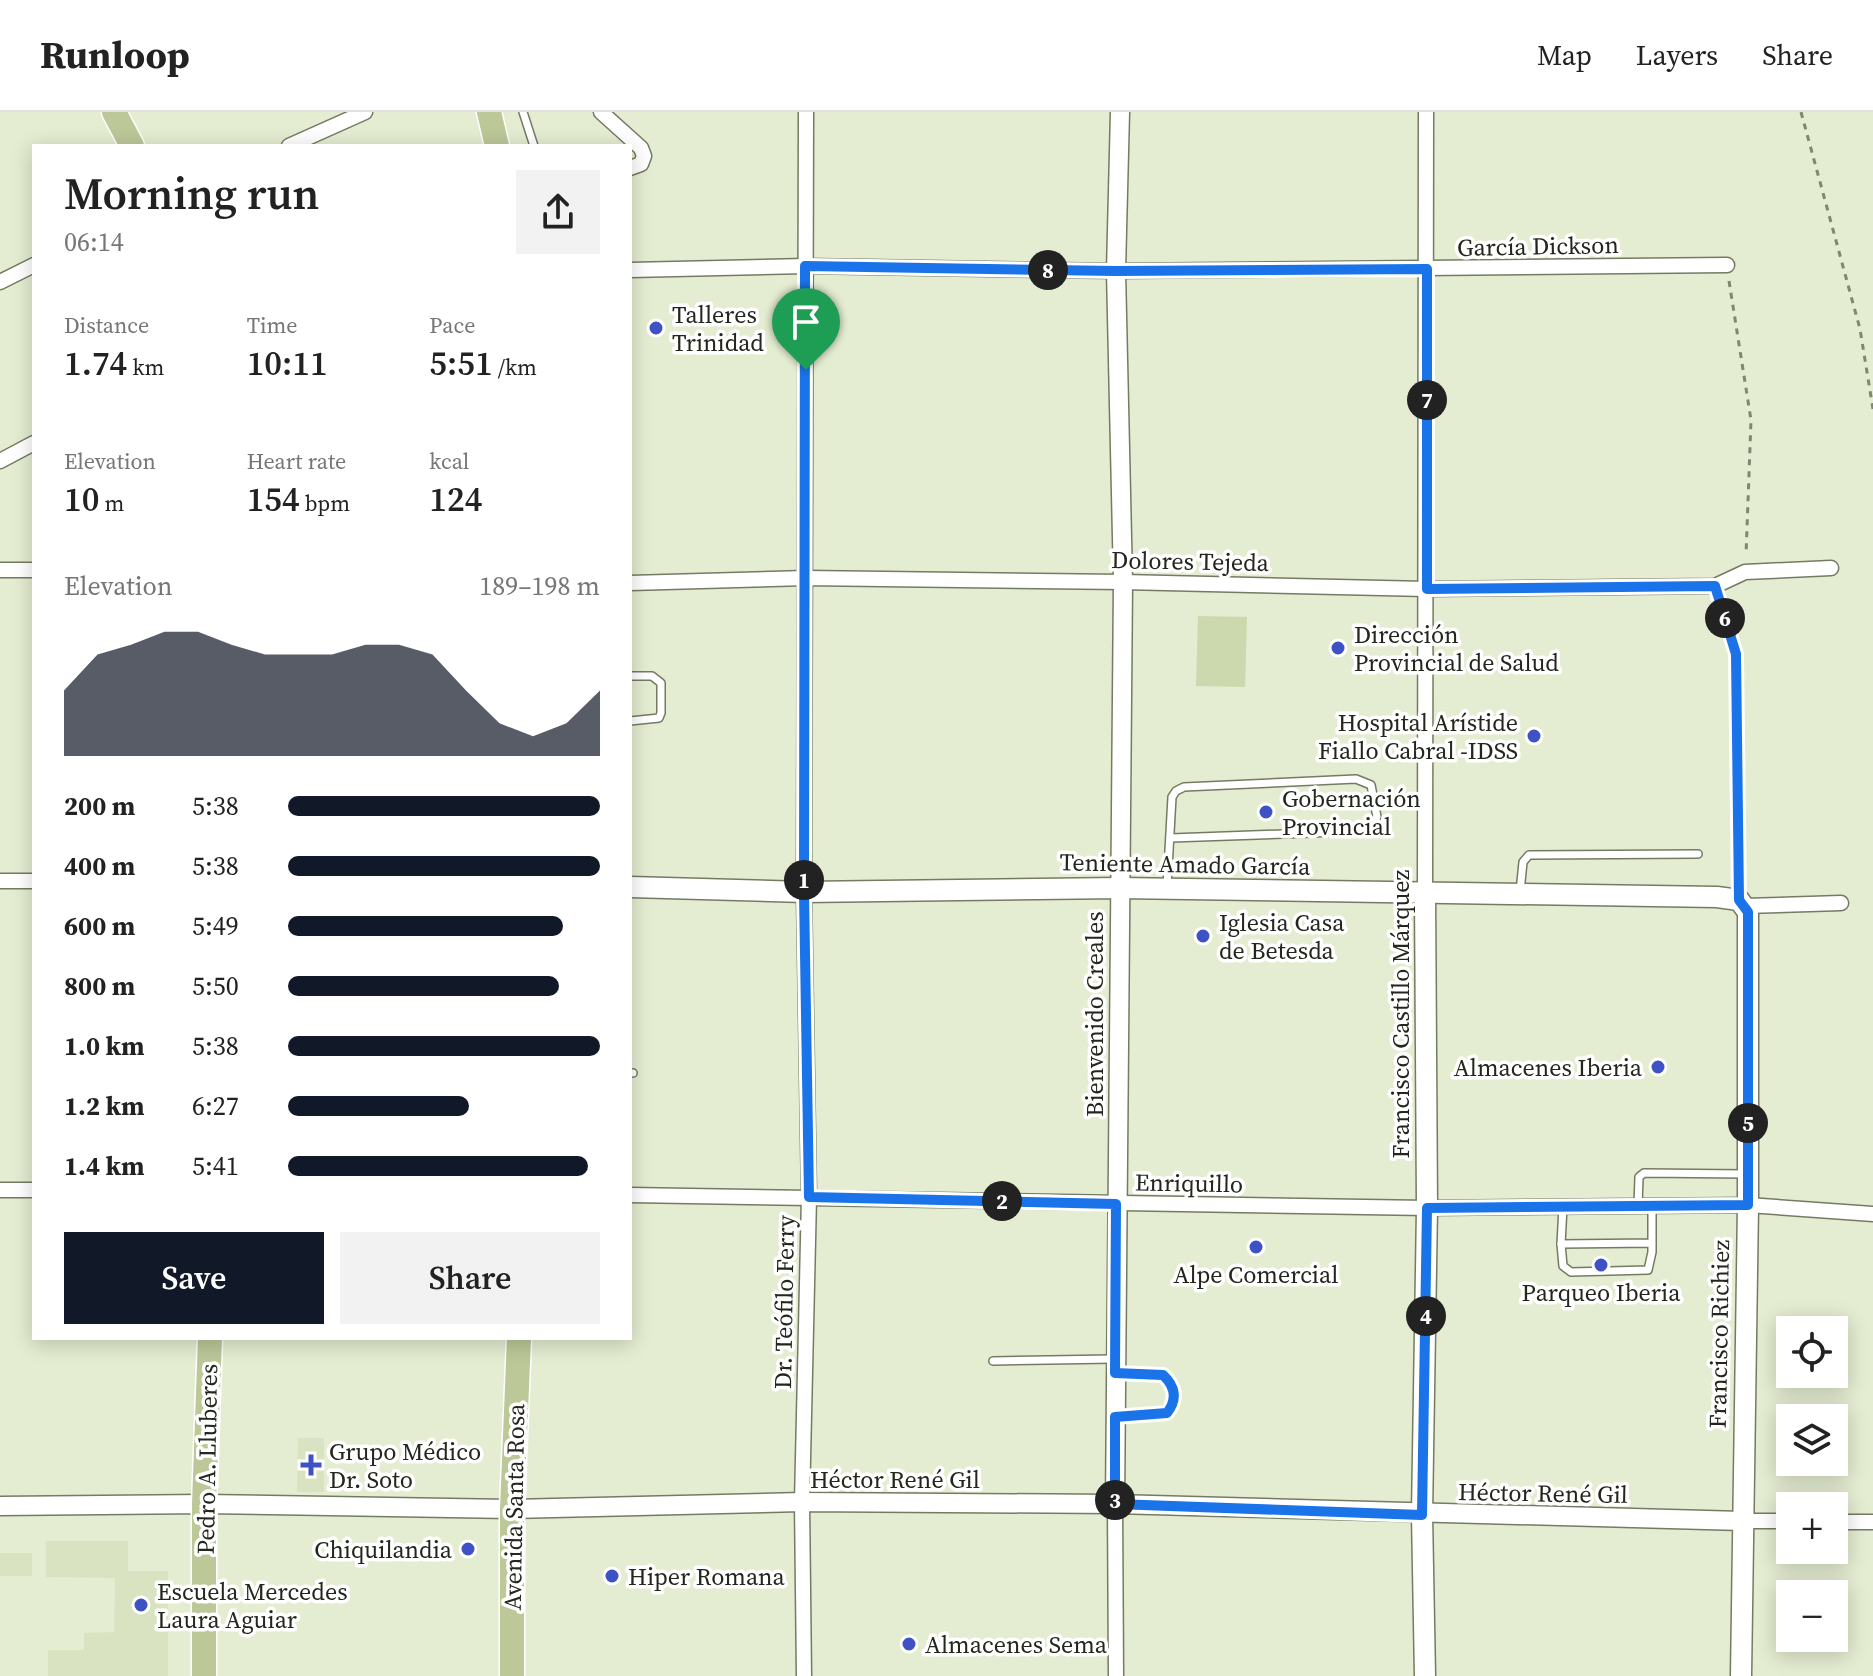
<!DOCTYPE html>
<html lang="en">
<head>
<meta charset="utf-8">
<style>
  :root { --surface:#fff; --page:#f2f2f2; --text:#222; --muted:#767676; --line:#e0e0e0; --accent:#111827 }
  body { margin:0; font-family:"Source Serif 4",serif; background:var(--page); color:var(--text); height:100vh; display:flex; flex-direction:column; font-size:30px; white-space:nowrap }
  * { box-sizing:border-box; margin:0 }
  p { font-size:26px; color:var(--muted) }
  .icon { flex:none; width:44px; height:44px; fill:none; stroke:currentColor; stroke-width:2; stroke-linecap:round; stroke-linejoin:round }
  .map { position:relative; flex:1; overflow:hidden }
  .panel { position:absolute; left:32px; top:32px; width:600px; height:1196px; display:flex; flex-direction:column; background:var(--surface); border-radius:0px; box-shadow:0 4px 20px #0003 }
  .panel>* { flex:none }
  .tools { position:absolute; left:1776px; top:1204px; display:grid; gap:16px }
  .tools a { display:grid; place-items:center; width:72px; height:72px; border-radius:0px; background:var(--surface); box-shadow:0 4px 20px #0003; font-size:40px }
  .pin { position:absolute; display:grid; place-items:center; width:68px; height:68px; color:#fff; margin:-82px -34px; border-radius:50% 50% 50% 0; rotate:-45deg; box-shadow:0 0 8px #0007 }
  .pin .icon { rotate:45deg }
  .km { position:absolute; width:40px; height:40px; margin:-20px; border-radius:50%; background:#222; color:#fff; font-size:22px; line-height:40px; text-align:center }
  .round { display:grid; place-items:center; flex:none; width:84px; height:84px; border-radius:0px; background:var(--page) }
  .overview { display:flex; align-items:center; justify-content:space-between; height:136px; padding:0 32px }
  h1 { font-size:44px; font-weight:600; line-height:60px }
  .stats { display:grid; grid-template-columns:repeat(3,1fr); gap:12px; height:136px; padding:8px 32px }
  .stats div { display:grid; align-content:center }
  .stats b { font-size:34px; font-weight:600 }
  .stats small { font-size:22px; font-weight:400 }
  .stats p { font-size:22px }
  .chart { height:224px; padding:16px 32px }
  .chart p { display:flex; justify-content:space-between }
  .chart svg { width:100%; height:144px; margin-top:8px; fill:var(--accent); opacity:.7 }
  .cta { display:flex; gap:16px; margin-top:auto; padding:16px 32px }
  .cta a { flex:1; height:92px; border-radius:0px; background:var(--accent); color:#fff; font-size:32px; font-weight:600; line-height:92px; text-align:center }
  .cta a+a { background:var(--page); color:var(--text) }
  ul { padding:0 32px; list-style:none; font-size:26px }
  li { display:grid; grid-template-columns:128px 96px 1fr; align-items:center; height:60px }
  li i { height:20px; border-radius:10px; background:var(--accent) }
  header { display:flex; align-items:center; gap:48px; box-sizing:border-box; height:112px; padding:0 40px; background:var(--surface); border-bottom:2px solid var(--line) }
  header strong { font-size:38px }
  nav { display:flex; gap:44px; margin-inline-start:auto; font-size:28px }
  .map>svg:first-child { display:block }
  .built { fill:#d9e3c1 }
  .green { fill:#ccd9ae }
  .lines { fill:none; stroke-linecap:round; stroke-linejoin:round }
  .service-casing { stroke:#747b63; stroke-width:10 }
  .minor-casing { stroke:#747b63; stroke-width:17 }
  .tertiary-casing { stroke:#747b63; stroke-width:21 }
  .secondary-casing { stroke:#747b63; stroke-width:23 }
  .primary-casing { stroke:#fff; stroke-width:27 }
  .path { stroke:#808673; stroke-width:3; stroke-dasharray:6 6; stroke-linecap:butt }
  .service { stroke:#fff; stroke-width:7 }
  .minor { stroke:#fff; stroke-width:14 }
  .tertiary { stroke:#fff; stroke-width:18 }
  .secondary { stroke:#fff; stroke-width:20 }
  .primary { stroke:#bcc898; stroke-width:24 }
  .route-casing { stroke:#fff; stroke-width:16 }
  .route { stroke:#1a73e8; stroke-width:10 }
  .poi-dot { fill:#3e51c5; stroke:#fff; stroke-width:3 }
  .labels { text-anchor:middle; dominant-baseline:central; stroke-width:7; stroke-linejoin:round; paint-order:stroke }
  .street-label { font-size:24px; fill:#23261c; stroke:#fff }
  .poi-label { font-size:24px; fill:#23261c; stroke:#fff; text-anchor:start }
</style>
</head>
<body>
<header>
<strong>Runloop</strong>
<nav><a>Map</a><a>Layers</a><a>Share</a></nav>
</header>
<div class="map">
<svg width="1873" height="1564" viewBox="0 0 1873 1564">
  <rect width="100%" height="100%" fill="#e4ecd1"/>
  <g class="built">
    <polygon points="298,1326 324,1326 324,1380 297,1380"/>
    <polygon points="46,1429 128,1429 128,1459 168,1459 168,1564 48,1564 48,1538 84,1538 84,1521 114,1520 115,1466 46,1465"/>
    <rect x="0" y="1441" width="32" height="23"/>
  </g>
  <polygon class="green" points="1198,504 1247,505 1245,575 1196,574"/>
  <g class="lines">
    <defs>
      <g id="service">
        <polyline points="523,0 534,34"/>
        <polyline points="630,564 652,564 661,571 661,601 659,606 630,609"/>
        <polyline points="1167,774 1172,685 1176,679 1184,675 1356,667 1371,673 1377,705 1366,719 1171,726"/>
        <polyline points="1520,780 1523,750 1529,743 1698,742"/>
        <polyline points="630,961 633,961"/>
        <polyline points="1638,1094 1639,1065 1644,1061 1746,1062"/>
        <polyline points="1652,1131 1561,1132 1563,1154 1571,1160 1648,1158 1652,1140 1652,1094"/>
        <polyline points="1561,1132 1563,1095"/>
        <polyline points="993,1249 1113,1247"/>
        <path d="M1117 1305 1167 1301C1178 1287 1175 1274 1163 1263L1118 1261"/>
      </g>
      <g id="minor">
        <polyline points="601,0 641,36 644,44 641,52 630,56"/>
        <polyline points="289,34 365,0"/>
        <polyline points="630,158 805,154 1116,159 1727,153"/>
        <polyline points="0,170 34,153"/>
        <polyline points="0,349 34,331"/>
        <polyline points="0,458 34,458"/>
        <polyline points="630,471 806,466 1123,470 1427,477 1715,474 1745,460 1831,456"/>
        <polyline points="0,769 34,769"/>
        <polyline points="1425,781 1426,0"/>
        <polyline points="1744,794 1841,791"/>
        <polyline points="0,1078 34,1078"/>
        <polyline points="630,1083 1427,1096 1748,1093 1873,1102"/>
        <polyline points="1115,1392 1116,1564"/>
        <polyline points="1742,1409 1790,1409"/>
        <polyline points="1834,1410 1873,1410"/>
        <polyline points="804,1564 802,1390 809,1085 804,780 806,0"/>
      </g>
      <g id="tertiary">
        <polyline points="1115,1392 1123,470 1116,159 1120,0"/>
        <polyline points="0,1394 204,1392 512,1397 802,1390 1115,1392 1742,1409"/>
      </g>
      <g id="secondary">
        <polyline points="630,775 804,780 1119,776 1717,785 1739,788 1748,800 1748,1093 1741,1564"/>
        <polyline points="1425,781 1427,1096 1422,1403 1425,1564"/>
      </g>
      <g id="primary">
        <polyline points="114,0 132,34"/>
        <polyline points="489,0 497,34"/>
        <polyline points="204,1564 204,1392 210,1226"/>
        <polyline points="512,1564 512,1397 519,1226"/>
      </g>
    </defs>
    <use href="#service" class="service-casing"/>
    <use href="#minor" class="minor-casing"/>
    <use href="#tertiary" class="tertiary-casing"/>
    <use href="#secondary" class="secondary-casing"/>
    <use href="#primary" class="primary-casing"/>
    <g class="path">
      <polyline points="1801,0 1860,217 1873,297"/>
      <polyline points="1729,169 1751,308 1746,443"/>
      <polyline points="1720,489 1736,542 1739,771"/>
    </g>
    <use href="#service" class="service"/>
    <use href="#minor" class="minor"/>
    <use href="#tertiary" class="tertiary"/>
    <use href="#secondary" class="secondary"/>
    <use href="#primary" class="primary"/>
  </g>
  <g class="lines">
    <defs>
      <path id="route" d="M805 154 1116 159 1427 157V477L1715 474 1736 542 1739 788 1748 800V1093L1427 1096 1422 1403 1115 1392V1305L1167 1301C1178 1287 1175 1274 1163 1263L1115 1261 1116 1092 809 1085 804 780Z"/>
    </defs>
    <use href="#route" class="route-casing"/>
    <use href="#route" class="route"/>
  </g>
  <g class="poi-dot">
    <circle cx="656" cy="216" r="8"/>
    <circle cx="1338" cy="536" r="8"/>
    <circle cx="1534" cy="624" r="8"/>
    <circle cx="1266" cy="700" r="8"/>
    <circle cx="1203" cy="824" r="8"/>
    <circle cx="1658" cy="955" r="8"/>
    <circle cx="1256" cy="1135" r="8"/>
    <circle cx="1601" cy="1153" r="8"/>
    <path d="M307 1341h8v8h8v8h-8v8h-8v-8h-8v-8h8z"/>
    <circle cx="468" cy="1437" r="8"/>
    <circle cx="612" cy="1464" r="8"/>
    <circle cx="141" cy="1493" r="8"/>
    <circle cx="909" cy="1532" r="8"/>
  </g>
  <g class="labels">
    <g class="street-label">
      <text transform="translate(1538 134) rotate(-1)">García Dickson</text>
      <text transform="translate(1190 449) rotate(1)">Dolores Tejeda</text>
      <text transform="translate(1185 752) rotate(1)">Teniente Amado García</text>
      <text transform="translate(1094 902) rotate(-90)">Bienvenido Creales</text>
      <text transform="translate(1400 902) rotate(-90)">Francisco Castillo Márquez</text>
      <text transform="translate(1189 1071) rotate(1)">Enriquillo</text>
      <text transform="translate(784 1190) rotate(-89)">Dr. Teófilo Ferry</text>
      <text transform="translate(1719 1222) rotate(-89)">Francisco Richiez</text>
      <text transform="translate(207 1347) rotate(-89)">Pedro A. Lluberes</text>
      <text x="895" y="1367">Héctor René Gil</text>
      <text transform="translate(1543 1381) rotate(1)">Héctor René Gil</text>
      <text transform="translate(514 1395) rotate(-89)">Avenida Santa Rosa</text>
    </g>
    <g class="poi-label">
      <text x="672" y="202">Talleres<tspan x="672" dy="28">Trinidad</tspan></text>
      <text x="1354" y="522">Dirección<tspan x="1354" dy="28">Provincial de Salud</tspan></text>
      <text x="1518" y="610" text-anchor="end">Hospital Arístide<tspan x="1518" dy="28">Fiallo Cabral -IDSS</tspan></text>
      <text x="1282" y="686">Gobernación<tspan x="1282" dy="28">Provincial</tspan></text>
      <text x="1219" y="810">Iglesia Casa<tspan x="1219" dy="28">de Betesda</tspan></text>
      <text x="1642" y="955" text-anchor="end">Almacenes Iberia</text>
      <text x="1256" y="1162" text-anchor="middle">Alpe Comercial</text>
      <text x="1601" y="1180" text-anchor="middle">Parqueo Iberia</text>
      <text x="329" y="1339">Grupo Médico<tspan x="329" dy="28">Dr. Soto</tspan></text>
      <text x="452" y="1437" text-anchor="end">Chiquilandia</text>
      <text x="628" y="1464">Hiper Romana</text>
      <text x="157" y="1479">Escuela Mercedes<tspan x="157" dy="28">Laura Aguiar</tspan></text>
      <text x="925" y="1532">Almacenes Sema</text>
    </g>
  </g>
</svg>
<div class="tools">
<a><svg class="icon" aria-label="locate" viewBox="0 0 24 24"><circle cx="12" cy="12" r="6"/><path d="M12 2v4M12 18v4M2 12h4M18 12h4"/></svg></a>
<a><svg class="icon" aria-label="layers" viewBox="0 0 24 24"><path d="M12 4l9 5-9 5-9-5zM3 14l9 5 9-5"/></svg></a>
<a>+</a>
<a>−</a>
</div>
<div class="pin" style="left:806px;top:258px;background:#1e9e55"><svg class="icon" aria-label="arrive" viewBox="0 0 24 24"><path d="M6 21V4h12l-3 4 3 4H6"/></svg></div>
<b class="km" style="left:804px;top:768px">1</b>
<b class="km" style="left:1002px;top:1089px">2</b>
<b class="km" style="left:1115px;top:1388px">3</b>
<b class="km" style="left:1426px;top:1204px">4</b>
<b class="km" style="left:1748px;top:1011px">5</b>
<b class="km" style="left:1725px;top:506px">6</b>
<b class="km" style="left:1427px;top:288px">7</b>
<b class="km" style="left:1048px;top:158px">8</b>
<section class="panel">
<div class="overview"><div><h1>Morning run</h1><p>06:14</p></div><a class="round"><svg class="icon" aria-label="share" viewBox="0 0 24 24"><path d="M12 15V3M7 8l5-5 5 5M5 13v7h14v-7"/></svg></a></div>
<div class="stats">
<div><p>Distance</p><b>1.74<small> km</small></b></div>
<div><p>Time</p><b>10:11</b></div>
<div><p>Pace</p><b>5:51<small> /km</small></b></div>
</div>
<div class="stats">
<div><p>Elevation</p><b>10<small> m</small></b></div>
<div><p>Heart rate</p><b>154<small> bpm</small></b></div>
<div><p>kcal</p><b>124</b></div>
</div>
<div class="chart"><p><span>Elevation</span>189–198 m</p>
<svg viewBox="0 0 160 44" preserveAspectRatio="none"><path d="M0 44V24L10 13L20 10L30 6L40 6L50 10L60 13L70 13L80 13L90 10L100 10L110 13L120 24L130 34L140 38L150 34L160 24V44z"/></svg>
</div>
<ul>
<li><b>200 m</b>5:38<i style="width:100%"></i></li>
<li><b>400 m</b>5:38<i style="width:100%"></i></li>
<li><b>600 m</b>5:49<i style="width:88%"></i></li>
<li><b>800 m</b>5:50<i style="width:87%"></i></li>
<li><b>1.0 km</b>5:38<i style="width:100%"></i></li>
<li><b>1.2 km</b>6:27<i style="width:58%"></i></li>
<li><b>1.4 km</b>5:41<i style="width:96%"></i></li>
</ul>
<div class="cta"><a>Save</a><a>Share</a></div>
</section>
</div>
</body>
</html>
